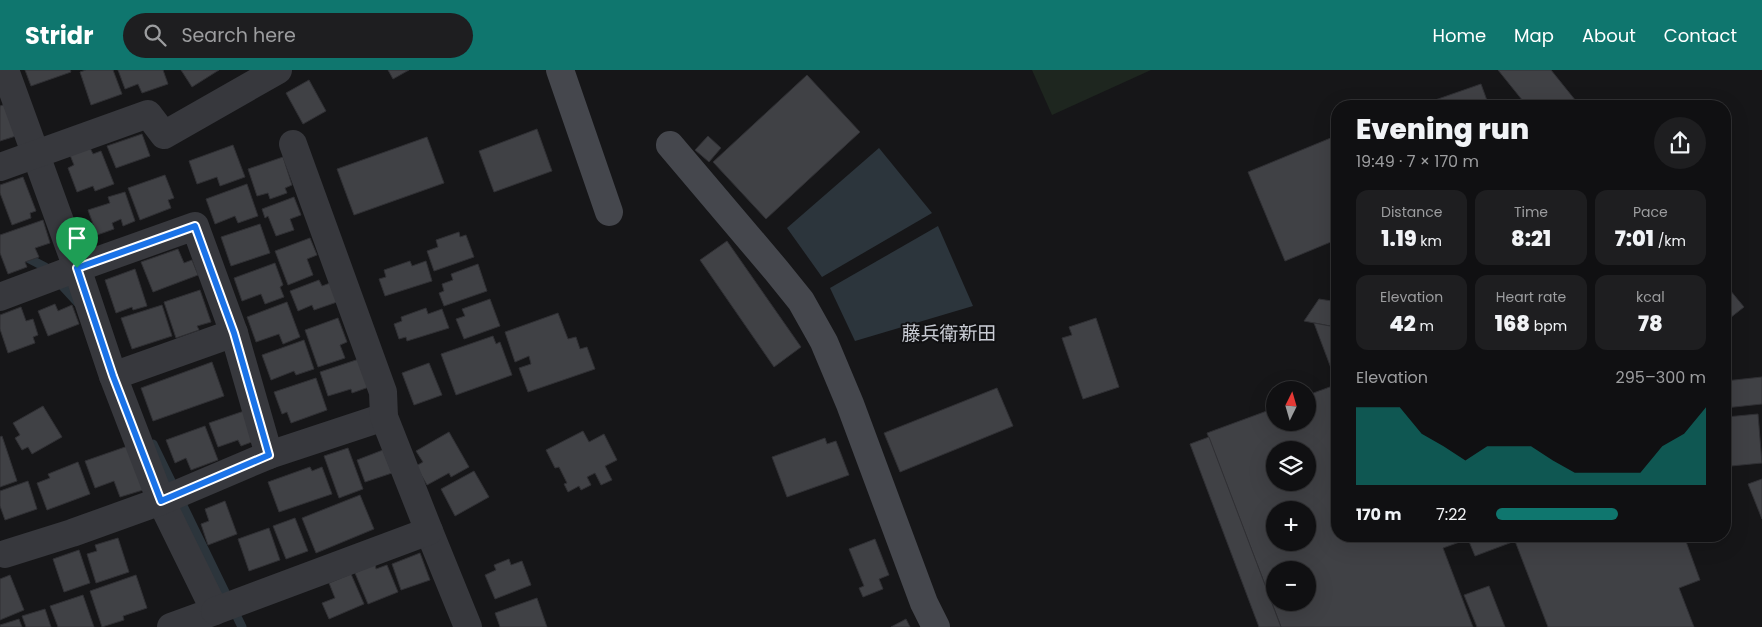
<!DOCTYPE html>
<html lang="en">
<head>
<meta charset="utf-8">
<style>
  :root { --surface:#101012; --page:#1e1e20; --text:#f1f3f6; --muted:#9c9d9f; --line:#303032; --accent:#0f766e }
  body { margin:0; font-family:Poppins,"Noto Sans JP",sans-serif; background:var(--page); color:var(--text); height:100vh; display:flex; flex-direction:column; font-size:19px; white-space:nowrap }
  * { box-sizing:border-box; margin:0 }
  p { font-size:16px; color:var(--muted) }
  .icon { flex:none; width:28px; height:28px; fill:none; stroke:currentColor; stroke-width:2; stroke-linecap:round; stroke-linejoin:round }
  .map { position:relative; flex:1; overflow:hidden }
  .drawer { position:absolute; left:1331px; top:30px; width:400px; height:442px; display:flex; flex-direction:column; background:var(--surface); border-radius:20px; box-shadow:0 5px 20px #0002,0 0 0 1px var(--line) }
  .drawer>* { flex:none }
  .needle { width:32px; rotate:5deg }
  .controls { position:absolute; left:1266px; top:311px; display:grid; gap:10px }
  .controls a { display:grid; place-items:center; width:50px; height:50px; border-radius:50%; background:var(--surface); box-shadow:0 5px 20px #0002,0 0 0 1px var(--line); font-size:25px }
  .pin { position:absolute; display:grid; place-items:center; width:42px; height:42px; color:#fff; margin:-51px -21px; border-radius:50% 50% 50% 0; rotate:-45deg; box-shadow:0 0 5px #0007 }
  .pin .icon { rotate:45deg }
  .round { display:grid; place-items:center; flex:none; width:52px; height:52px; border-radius:26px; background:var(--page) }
  .head { display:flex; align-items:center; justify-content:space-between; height:85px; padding:0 25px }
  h1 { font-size:28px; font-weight:800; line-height:38px }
  .stats { display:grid; grid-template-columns:repeat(3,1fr); gap:8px; height:85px; padding:5px 25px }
  .stats div { display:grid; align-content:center; border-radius:12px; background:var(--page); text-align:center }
  .stats b { font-size:21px; font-weight:800 }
  .stats small { font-size:14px; font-weight:400 }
  .stats p { font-size:14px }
  .chart { height:140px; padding:10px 25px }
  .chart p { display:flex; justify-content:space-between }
  .chart svg { width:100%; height:90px; margin-top:5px; fill:var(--accent); opacity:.7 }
  ul { padding:0 25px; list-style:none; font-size:16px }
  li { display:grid; grid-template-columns:80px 60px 1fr; align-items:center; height:38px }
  li i { height:12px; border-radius:6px; background:var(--accent) }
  header { display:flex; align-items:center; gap:30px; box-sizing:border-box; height:70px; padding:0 25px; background:var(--accent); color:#fff }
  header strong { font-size:24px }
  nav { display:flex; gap:28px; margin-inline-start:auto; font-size:18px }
  .search { width:350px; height:45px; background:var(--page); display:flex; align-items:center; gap:12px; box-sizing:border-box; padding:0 18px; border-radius:28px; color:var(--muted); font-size:19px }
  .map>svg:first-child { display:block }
  .green { fill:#1e261f }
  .water { fill:#2c353c }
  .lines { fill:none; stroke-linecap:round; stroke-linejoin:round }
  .stream { stroke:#2c353c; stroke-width:9 }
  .building { fill:#404145; stroke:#303034; fill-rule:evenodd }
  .street { stroke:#37383d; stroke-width:28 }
  .secondary { stroke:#45474d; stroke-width:28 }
  .route-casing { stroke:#fff; stroke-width:10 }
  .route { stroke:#1a73e8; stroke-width:6 }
  .labels { text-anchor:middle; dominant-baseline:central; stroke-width:4; stroke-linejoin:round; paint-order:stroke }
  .quarter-label { font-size:19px; fill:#c9ccd4; stroke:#111113 }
</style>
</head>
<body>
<header>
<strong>Stridr</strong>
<div class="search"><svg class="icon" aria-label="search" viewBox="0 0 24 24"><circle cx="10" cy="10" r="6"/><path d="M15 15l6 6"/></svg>Search here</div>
<nav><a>Home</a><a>Map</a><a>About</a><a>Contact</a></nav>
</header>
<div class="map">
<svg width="1762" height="557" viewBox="0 0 1762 557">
  <rect width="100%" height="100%" fill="#161618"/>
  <polygon class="green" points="1032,0 1151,0 1052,45"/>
  <g class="water">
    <polygon points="879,78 932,143 822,207 787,158"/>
    <polygon points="938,156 973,236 855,271 830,218"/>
  </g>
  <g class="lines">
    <g class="stream">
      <polyline points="22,185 45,197 78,233"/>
      <polyline points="153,374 242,557"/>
    </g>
  </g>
  <g class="building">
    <polygon points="25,0 70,0 71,2 31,16"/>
    <polygon points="86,0 113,0 122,24 91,35 80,2"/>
    <polygon points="118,0 163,0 168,14 142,23 138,14 125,19"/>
    <polygon points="181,0 219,0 192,17"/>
    <polygon points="388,0 409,0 393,9"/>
    <polygon points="1498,0 1551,0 1580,36 1527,36"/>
    <polygon points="807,5 860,62 766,149 713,92"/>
    <polygon points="309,10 326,41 303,54 286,23"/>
    <polygon points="1481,14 1489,36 1418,36"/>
    <polygon points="6,34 16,66 0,71 0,36"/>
    <polygon points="537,59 552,101 494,122 479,81"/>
    <polygon points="142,64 150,86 116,98 107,76"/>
    <polygon points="1338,65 1338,169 1285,191 1248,102"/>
    <polygon points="708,66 721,78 709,92 695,80"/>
    <polygon points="427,67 444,113 354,145 337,99"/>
    <polygon points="233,75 245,107 220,116 217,107 197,114 189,91"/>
    <polygon points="90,78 93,84 101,81 114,114 95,121 93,116 77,122 68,98 74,95 70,85"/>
    <polygon points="283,87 292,115 285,118 287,123 270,129 268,123 257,126 248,99"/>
    <polygon points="165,105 174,128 168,130 171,138 140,150 128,118"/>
    <polygon points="23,107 36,141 30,143 31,148 12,155 0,123 0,115"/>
    <polygon points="247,114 258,146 238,153 235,146 215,154 206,129"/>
    <polygon points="125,122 135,151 123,156 121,149 112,153 114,159 97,165 88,140 110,133 108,127"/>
    <polygon points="294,127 301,145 290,149 294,160 276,166 268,146 265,148 262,139"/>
    <polygon points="43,150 50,173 35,178 39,187 25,192 27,197 8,204 0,183 0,165"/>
    <polygon points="260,154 270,183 231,196 221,167"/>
    <polygon points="459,162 460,167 466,165 474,187 434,201 427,181 438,177 436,170"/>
    <polygon points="310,168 317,185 307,189 313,205 288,215 275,181"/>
    <polygon points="727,171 801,277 774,297 700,190"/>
    <polygon points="178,179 184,193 192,190 198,205 153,222 141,192"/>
    <polygon points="410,191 412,196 426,191 432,211 385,226 379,209 386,207 384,200"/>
    <polygon points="275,193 283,215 280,217 284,227 265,234 261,224 242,231 234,208"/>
    <polygon points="478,194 487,221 444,236 439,223 444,221 442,214 453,210 451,204"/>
    <polygon points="135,199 147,236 133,240 132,237 116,243 105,210"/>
    <polygon points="319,210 322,216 333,212 340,231 314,240 312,235 298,241 290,221"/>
    <polygon points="1725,214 1744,237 1725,252"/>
    <polygon points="200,220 211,252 197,256 199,260 176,268 164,232"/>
    <polygon points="490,229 500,256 464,269 456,249 465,246 462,239"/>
    <polygon points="1319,229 1338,232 1338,247 1330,256 1304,251"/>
    <polygon points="287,232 300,267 283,274 279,264 256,272 247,247"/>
    <polygon points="55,234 58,241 72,235 79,254 48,266 38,241"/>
    <polygon points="162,235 172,266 132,279 121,248"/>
    <polygon points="21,237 26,251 33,249 38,265 33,267 35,273 8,283 0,259 0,245"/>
    <polygon points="426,238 428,244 442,239 449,258 407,271 406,267 399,269 394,254 402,251 401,247"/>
    <polygon points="558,243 568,269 576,267 580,279 587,277 595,299 528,322 519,298 531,294 529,286 515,292 505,262"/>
    <polygon points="1338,247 1338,314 1337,314 1314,253 1330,256"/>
    <polygon points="338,248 347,272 340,275 345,288 318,297 305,260"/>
    <polygon points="1096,248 1119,317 1083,329 1062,268 1072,265 1069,257"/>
    <polygon points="493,266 496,274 500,272 512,305 456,325 441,284"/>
    <polygon points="304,270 314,299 296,305 294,301 271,310 262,285"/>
    <polygon points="359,289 369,317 352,323 351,319 328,326 320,302"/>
    <polygon points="212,292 224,326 153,351 141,318"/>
    <polygon points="429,293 442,325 414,335 402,303"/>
    <polygon points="1762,307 1762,334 1725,338 1725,311"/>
    <polygon points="316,308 327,340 291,353 287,342 282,344 274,322"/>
    <path d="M1338 314V466H1684L1700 510 1679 518 1694 557H1548L1515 471 1475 486 1468 469 1443 478 1473 557H1281L1207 363 1275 338V352H1308V325ZM1275 380H1308V412H1275ZM1275 440H1308V472H1275ZM1275 500H1308V532H1275Z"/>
    <polygon points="997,318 1013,356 900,402 884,363"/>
    <polygon points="43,336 62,367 32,384 28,377 22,380 15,368 20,365 13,353"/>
    <polygon points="247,340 257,370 241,376 238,370 218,377 209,353"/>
    <polygon points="1758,344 1762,393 1731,396 1726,347"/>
    <polygon points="205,356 218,390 191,400 186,388 175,393 166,370"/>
    <polygon points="583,361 589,372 604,364 617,390 605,396 612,410 601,415 595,403 587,407 591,415 581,420 579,416 568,422 564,414 567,413 559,397 555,398 546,380"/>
    <polygon points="449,362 469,397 451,407 449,403 427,415 416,396 423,392 416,381"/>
    <polygon points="2,366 17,411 0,417 0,367"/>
    <polygon points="1209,367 1281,557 1259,557 1190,374"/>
    <polygon points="825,368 827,374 836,371 849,405 787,427 772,387"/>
    <polygon points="128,376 143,420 120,427 114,411 95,418 85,391"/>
    <polygon points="348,378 363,419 339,428 324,386"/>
    <polygon points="383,380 392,403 365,412 357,390"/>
    <polygon points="78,392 90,424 47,440 37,413 50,408 48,404"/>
    <polygon points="310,397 312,401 322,397 332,424 279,442 268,412"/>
    <polygon points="474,401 489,427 455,446 441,419"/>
    <polygon points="1762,409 1762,449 1748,414"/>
    <polygon points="28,411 37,439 5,450 0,436 0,421"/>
    <polygon points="360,425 374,459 316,483 302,448"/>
    <polygon points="225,431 237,464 208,475 201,454 209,451 205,439"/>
    <polygon points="295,448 308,481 286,489 273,456"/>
    <polygon points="269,458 280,490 249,501 238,469"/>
    <polygon points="118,468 129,502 96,513 87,484 97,481 95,475"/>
    <polygon points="875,469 889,505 879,509 883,519 863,527 859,518 864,516 849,479"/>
    <polygon points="79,480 90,513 64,522 53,489"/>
    <polygon points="420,483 430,510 401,520 392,494"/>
    <polygon points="509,489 511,495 522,491 531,515 495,529 485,505 496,500 494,495"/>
    <polygon points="375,494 376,499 387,495 398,522 368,534 355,503"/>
    <polygon points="351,504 364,534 329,549 322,533 335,528 329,513"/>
    <polygon points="10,505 24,540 0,550 0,509"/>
    <polygon points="136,505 147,538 123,546 124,550 102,557 90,521"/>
    <polygon points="1489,516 1505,557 1477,557 1464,525"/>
    <polygon points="83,525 94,557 58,557 50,536"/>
    <polygon points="537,528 547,557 500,557 495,543"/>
    <polygon points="45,539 51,557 26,557 22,546"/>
    <polygon points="19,549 22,557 0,557 0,555"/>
    <polygon points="906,549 910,557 891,557"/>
  </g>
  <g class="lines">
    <g class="street">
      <polyline points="5,0 77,198 195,156 234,263 269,385"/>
      <polyline points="0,97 148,44 164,65 278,0"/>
      <polyline points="0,227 77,198 113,306 161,431 215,541 171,557"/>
      <polyline points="113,306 234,263"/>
      <polyline points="429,461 468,557"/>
      <polyline points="5,484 72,463 161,431 269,385 384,347"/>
      <polyline points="215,541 429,461 384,347 383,322 293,74"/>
    </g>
    <g class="secondary">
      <polyline points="560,0 609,142"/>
      <polyline points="670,75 776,200 801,231 824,272 850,334 924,533 936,557"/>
    </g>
  </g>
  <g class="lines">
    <defs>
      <polygon id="route" points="195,156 234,263 269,385 161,431 113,306 77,198"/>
    </defs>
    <use href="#route" class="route-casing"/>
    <use href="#route" class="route"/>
  </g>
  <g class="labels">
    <g class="quarter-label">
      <text x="949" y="263">藤兵衛新田</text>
    </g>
  </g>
</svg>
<div class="controls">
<a><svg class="needle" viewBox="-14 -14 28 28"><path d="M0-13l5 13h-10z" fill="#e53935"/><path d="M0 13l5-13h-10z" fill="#9c9d9f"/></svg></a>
<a><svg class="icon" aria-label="layers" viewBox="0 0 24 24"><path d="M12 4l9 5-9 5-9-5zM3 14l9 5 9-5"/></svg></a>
<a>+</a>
<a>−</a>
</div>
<div class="pin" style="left:77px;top:198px;background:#1e9e55"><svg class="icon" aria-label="arrive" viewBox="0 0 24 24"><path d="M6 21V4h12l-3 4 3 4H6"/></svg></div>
<section class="drawer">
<div class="head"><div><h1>Evening run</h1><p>19:49 · 7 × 170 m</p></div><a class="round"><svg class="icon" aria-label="share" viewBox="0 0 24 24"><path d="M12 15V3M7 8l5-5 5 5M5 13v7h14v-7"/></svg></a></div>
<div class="stats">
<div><p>Distance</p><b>1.19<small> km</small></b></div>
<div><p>Time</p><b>8:21</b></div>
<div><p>Pace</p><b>7:01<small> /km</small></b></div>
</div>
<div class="stats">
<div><p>Elevation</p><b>42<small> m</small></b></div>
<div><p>Heart rate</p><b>168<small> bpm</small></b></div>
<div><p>kcal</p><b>78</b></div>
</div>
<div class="chart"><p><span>Elevation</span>295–300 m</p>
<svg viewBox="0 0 160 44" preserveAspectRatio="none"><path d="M0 44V6L10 6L20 6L30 19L40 25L50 32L60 25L70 25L80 25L90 32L100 38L110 38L120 38L130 38L140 25L150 19L160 6V44z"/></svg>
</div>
<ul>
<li><b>170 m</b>7:22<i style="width:58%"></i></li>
</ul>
</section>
</div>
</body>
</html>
